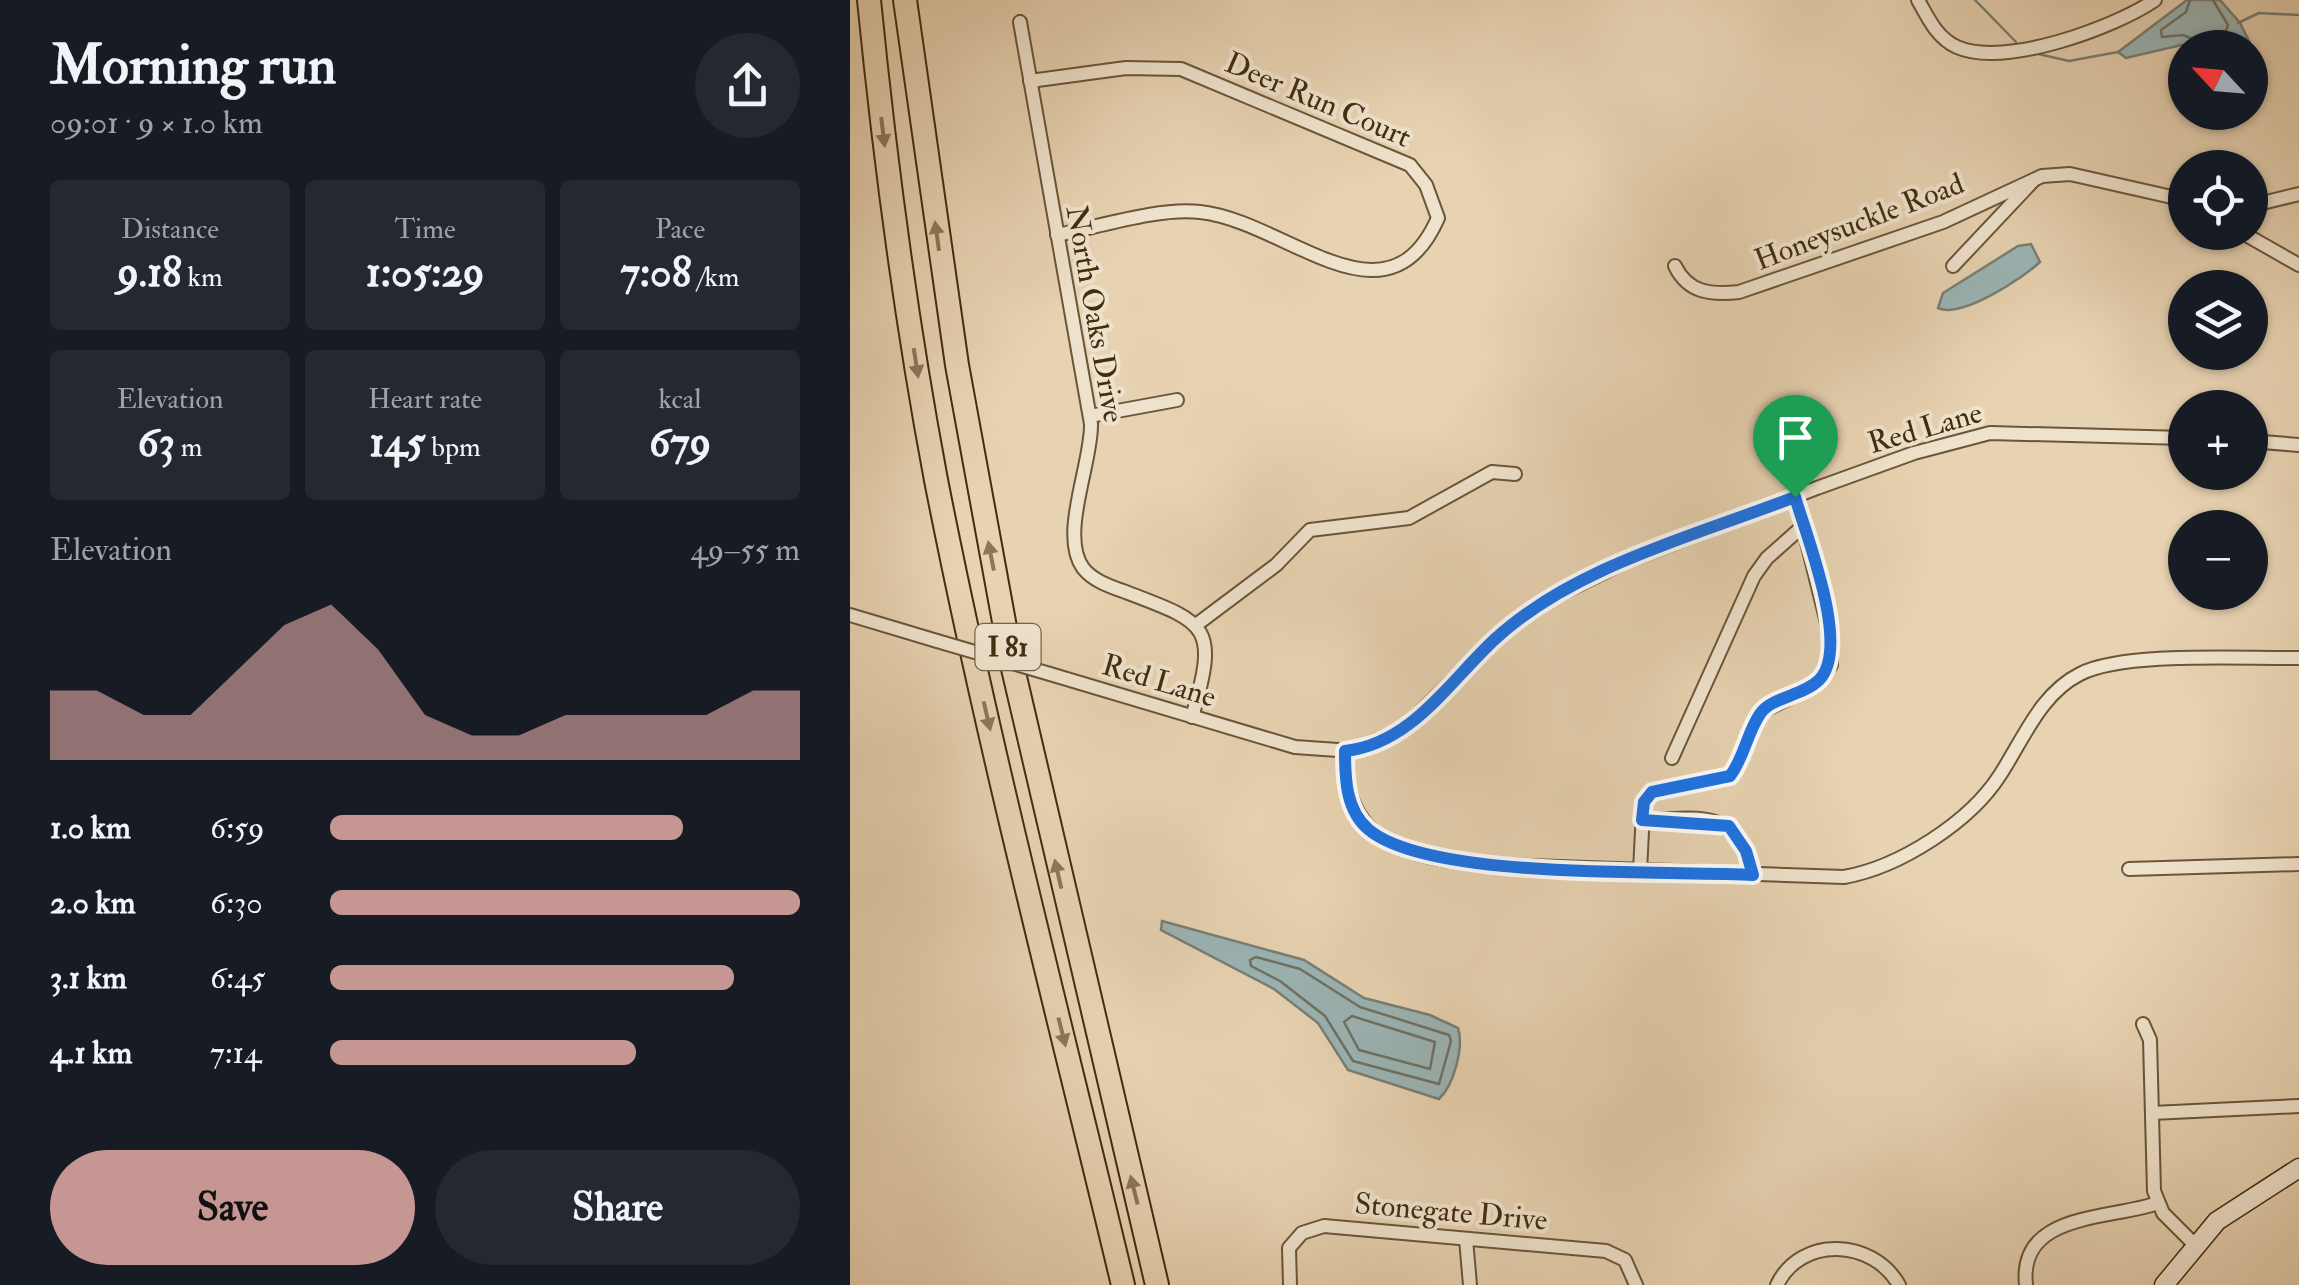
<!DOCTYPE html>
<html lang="en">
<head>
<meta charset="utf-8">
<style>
  :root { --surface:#171b24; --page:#242831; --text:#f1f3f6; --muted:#9ea1a6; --accent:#c59692 }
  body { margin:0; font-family:"IM FELL Double Pica",serif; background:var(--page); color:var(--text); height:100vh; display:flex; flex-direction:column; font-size:38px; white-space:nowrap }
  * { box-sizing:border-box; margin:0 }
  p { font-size:32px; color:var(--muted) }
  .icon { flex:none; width:55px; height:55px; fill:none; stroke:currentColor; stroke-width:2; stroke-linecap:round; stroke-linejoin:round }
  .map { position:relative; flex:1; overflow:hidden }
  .side { display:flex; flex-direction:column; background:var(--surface); width:850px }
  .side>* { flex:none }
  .needle { width:65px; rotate:296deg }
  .controls { position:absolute; left:1318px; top:30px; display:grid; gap:20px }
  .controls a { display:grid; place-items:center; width:100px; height:100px; border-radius:50%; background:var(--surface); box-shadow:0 2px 8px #0004; font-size:50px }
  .pin { position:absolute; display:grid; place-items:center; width:85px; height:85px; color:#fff; margin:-102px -42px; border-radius:50% 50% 50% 0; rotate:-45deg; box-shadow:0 0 10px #0007 }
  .pin .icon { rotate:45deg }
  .round { display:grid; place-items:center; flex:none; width:105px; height:105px; border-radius:52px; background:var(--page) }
  .overview { display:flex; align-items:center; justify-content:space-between; height:170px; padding:0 50px }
  h1 { font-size:55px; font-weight:700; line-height:75px }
  .stats { display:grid; grid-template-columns:repeat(3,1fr); gap:15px; height:170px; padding:10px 50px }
  .stats div { display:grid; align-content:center; border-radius:10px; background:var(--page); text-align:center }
  .stats b { font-size:42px; font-weight:700 }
  .stats small { font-size:28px; font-weight:400 }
  .stats p { font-size:28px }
  .chart { height:280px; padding:20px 50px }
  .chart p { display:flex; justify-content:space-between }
  .chart svg { width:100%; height:180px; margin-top:10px; fill:var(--accent); opacity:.7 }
  .button { display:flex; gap:20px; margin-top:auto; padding:20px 50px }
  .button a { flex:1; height:115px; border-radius:60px; background:var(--accent); color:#111; font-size:40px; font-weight:700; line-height:115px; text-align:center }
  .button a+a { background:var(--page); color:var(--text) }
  ul { padding:0 50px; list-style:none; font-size:32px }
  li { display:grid; grid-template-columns:160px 120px 1fr; align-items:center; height:75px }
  li i { height:25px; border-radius:12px; background:var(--accent) }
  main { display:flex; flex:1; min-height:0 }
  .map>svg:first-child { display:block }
  .water { fill:#9bb5b6; stroke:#777f74; stroke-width:2.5 }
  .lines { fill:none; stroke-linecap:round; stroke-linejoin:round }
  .shore { stroke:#6e7163; stroke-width:2.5 }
  .stream { stroke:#777f74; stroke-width:2.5 }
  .street-casing { stroke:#6a5638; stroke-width:16 }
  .secondary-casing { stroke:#412d10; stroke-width:21 }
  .highway-casing { stroke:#412d10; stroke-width:26 }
  .street { stroke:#efe2cc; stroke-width:12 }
  .secondary { stroke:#efe2cc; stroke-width:18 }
  .highway { stroke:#e7d2b1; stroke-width:22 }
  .street-bridge-casing { stroke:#6a5638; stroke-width:16; stroke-linecap:butt }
  .street-bridge { stroke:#efe2cc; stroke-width:12 }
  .oneway { fill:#8c7758 }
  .route-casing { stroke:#fff; stroke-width:20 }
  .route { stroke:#1a73e8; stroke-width:12 }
  .labels { text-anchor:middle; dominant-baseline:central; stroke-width:8; stroke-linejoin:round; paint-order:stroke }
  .shield { fill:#efe2cc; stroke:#756348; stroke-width:2.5 }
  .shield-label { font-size:28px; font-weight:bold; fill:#412d10 }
  .street-label { font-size:30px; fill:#412d10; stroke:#efe2cc }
</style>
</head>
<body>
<main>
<section class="side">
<div class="overview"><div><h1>Morning run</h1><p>09:01 · 9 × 1.0 km</p></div><a class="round"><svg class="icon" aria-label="share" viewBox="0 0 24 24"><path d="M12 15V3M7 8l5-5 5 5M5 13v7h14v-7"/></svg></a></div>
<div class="stats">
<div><p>Distance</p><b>9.18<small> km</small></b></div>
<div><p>Time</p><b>1:05:29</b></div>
<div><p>Pace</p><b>7:08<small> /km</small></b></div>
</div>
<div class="stats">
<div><p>Elevation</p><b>63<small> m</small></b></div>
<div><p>Heart rate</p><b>145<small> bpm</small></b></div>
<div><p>kcal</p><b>679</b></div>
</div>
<div class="chart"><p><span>Elevation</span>49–55 m</p>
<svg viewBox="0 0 160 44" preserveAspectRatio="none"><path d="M0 44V27L10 27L20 33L30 33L40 22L50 11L60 6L70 17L80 33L90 38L100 38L110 33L120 33L130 33L140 33L150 27L160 27V44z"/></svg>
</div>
<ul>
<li><b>1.0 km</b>6:59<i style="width:75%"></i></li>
<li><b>2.0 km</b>6:30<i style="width:100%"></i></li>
<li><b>3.1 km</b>6:45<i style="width:86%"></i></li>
<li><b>4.1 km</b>7:14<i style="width:65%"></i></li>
</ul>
<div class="button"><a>Save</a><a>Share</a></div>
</section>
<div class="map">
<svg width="1449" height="1285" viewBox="0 0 1449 1285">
  <rect width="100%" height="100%" fill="#e7d2b1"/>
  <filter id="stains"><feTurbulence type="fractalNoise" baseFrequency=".002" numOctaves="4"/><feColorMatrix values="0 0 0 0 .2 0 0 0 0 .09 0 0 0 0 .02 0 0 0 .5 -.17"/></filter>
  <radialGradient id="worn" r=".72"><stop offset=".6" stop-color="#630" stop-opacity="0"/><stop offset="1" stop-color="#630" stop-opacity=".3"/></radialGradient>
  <g class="water">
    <polygon points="1337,0 1370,0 1390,23 1400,43 1336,44 1276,58 1268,52"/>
    <path d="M1181 244 1190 262C1173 278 1111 319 1088 308L1093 293 1168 246Z"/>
    <path d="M312 921 454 960 514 998 580 1015 608 1028C614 1047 604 1085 589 1099L498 1070 468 1023 424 989 311 930Z"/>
  </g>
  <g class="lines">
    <g class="shore">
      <polyline points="1340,0 1336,12 1311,30 1312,37 1333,35 1346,40 1356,33 1376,31 1378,25 1363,0"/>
      <polygon points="406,957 450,969 510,1007 599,1035 601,1041 589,1084 503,1061 475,1016 430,981 401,966 400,960"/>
      <polygon points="502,1016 585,1042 580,1069 509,1050 494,1022"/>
    </g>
    <g class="stream">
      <polyline points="1125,0 1166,42"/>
      <polyline points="1388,23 1409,13 1449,15"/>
      <polyline points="1184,53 1219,61 1268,52"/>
    </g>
    <defs>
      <g id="street">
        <path d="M1068 0C1078 18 1087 38 1107 47 1154 68 1264 28 1305 0"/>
        <path d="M170 22 241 424C242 463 209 535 233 568 242 580 259 586 273 591 358 623 369 625 342 717"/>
        <path d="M180 81 276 68 331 69 560 165 576 185 588 218C537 334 436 221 350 212 310 207 248 227 207 235"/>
        <polyline points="1400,206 1449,194"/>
        <polyline points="1391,232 1449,265"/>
        <path d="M825 266C838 293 861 295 889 292L1093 222 1192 176 1220 174 1335 200"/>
        <polyline points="1103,266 1183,181"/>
        <polyline points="240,416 327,400"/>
        <polyline points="1400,441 1449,445"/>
        <polyline points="0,615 87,641"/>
        <polyline points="346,625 426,565 460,530 559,518 642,472 665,474"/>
        <polyline points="200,674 445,747 502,751 552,730 649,635 700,599 773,563 967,488 1064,453 1140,433 1335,438"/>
        <path d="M495 751C494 837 546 855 622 864L994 877C1050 867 1120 822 1150 775 1173 740 1190 694 1230 674 1275 651 1395 659 1449 658"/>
        <polyline points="822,758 904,576 917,558 953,526 945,497"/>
        <path d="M792 820C853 819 883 806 903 875"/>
        <polyline points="1279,869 1449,864"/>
        <polyline points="790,871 793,811 799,794 879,776 913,711 964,686 981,665 981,639 953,526"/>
        <polyline points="1293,1024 1300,1040 1304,1191 1313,1213 1344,1244"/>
        <polyline points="1302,1113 1449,1106"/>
        <polyline points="616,1239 620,1285"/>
        <polyline points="440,1285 439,1248 452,1233 474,1226 756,1251 775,1260 786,1285"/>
        <path d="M927 1285C951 1235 1023 1239 1049 1285"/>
        <path d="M1176 1285C1168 1212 1260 1220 1308 1203"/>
      </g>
      <polyline id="secondary" points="1314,1285 1367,1221 1449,1168"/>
      <g id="highway">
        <path d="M19 0C35 161 56 321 86 480 139 750 209 1017 273 1285"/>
        <polyline points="55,0 107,365 161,660 307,1285"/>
      </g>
    </defs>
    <use href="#street" class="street-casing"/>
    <use href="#secondary" class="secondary-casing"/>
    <use href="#highway" class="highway-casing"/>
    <use href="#street" class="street"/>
    <use href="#secondary" class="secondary"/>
    <use href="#highway" class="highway"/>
    <defs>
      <polyline id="street-bridge" points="87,641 200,674"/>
    </defs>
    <use href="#street-bridge" class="street-bridge-casing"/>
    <use href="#street-bridge" class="street-bridge"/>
  </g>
  <defs><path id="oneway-solid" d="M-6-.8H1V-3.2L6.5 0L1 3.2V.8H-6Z" transform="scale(2.5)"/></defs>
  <g class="oneway">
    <use href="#oneway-solid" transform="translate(33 132) rotate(83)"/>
    <use href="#oneway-solid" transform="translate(87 236) rotate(-98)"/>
    <use href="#oneway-solid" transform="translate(66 363) rotate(81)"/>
    <use href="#oneway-solid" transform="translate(141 556) rotate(-101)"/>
    <use href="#oneway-solid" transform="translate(137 716) rotate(77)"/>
    <use href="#oneway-solid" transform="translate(208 874) rotate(-103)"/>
    <use href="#oneway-solid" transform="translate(212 1032) rotate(76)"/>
    <use href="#oneway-solid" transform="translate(284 1190) rotate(-104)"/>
  </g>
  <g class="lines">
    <defs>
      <path id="route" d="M945 497C957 538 1001 648 969 680 953 696 921 697 910 714 897 733 894 758 880 776L802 792 794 802 792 820 879 826 896 851 903 875C818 870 578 881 518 829 496 810 495 779 495 751 561 744 599 682 644 640 724 566 845 536 945 497Z"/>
    </defs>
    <use href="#route" class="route-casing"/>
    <use href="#route" class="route"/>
  </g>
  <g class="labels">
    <rect class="shield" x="125.5" y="624" width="65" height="46" rx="8"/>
    <g class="shield-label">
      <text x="158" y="647">I 81</text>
    </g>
    <g class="street-label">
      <text transform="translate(468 100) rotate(23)">Deer Run Court</text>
      <text transform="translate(1009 222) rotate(-21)">Honeysuckle Road</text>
      <text transform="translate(245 314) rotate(80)">North Oaks Drive</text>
      <text transform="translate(1075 428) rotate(-16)">Red Lane</text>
      <text transform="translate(309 681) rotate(17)">Red Lane</text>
      <text transform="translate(601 1212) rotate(5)">Stonegate Drive</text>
    </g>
  </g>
  <rect width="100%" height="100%" filter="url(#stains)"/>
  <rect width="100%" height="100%" fill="url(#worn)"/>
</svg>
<div class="controls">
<a><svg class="needle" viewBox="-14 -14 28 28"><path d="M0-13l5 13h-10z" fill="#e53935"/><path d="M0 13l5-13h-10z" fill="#9ea1a6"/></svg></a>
<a><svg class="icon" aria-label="locate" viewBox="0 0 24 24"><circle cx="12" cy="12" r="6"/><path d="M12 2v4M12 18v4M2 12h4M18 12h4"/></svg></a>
<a><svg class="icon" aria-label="layers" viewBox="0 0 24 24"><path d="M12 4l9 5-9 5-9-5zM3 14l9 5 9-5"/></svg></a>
<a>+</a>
<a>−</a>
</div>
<div class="pin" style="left:945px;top:497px;background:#1e9e55"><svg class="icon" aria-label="arrive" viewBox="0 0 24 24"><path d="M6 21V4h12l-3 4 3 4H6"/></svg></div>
</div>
</main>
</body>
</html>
